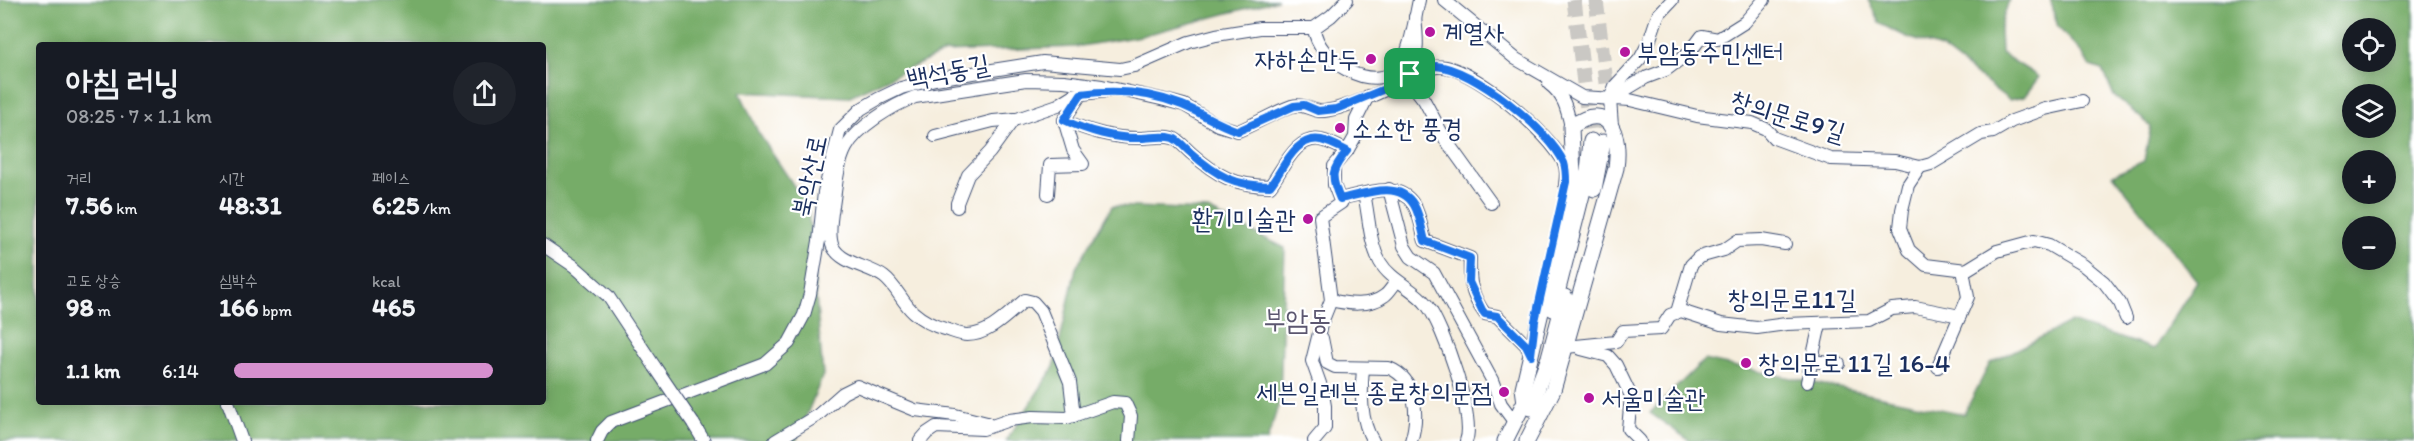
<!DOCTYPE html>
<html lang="ko">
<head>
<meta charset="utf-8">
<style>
  :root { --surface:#171b24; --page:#20242c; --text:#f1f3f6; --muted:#9ea1a6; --accent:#d690ce }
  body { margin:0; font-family:Itim,"Poor Story",sans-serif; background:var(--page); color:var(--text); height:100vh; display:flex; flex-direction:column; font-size:22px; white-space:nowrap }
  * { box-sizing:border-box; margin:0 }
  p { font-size:20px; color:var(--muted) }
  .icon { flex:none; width:33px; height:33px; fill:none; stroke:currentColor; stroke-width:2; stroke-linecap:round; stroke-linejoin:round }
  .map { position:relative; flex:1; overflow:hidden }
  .details { position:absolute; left:36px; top:42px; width:510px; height:363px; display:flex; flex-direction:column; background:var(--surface); border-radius:6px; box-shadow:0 3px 15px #0003 }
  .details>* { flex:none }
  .buttons { position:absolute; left:2342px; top:18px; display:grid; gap:12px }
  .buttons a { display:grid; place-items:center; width:54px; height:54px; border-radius:50%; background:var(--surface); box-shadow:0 3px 15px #0003; font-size:30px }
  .pin { position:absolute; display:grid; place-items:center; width:51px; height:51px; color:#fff; margin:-26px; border-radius:12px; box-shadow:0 3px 9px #0006 }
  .round { display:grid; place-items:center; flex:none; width:63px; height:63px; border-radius:32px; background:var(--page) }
  .summary { display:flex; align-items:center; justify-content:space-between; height:102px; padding:0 30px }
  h1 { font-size:33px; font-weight:700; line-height:45px }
  .metrics { display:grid; grid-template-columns:repeat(3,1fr); gap:9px; height:102px; padding:6px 30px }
  .metrics div { display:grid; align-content:center }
  .metrics b { font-size:26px; font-weight:700 }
  .metrics small { font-size:16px; font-weight:400 }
  .metrics p { font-size:16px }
  ul { padding:0 30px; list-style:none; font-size:20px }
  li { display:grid; grid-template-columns:96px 72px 1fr; align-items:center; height:45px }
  li i { height:15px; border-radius:8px; background:var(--accent) }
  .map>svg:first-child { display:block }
  .forest { fill:#76ac68; stroke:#486e63; stroke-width:1.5; fill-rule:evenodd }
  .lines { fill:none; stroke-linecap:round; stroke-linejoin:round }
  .major-tunnel { stroke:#cac8c4; stroke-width:15; stroke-dasharray:15 8; stroke-linecap:butt }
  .minor-casing { stroke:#3c4c71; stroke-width:14 }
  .major-casing { stroke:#3c4c71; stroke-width:17 }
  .minor { stroke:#fff; stroke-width:12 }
  .major { stroke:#fff; stroke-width:15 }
  .minor-bridge-casing { stroke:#3c4c71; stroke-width:14; stroke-linecap:butt }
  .minor-bridge { stroke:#fff; stroke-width:12 }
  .route-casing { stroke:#fff; stroke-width:12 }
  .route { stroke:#1a73e8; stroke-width:8 }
  .poi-dot { fill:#b5179e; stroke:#fff; stroke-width:2 }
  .labels { text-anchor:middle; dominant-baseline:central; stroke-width:4.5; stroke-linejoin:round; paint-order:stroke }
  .poi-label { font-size:26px; fill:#1b2f5e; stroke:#fff; text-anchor:start }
  .street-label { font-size:26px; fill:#1b2f5e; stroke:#fff }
  .quarter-label { font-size:28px; fill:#5c5770; stroke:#fff }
</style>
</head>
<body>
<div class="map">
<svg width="2414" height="441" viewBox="0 0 2414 441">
  <rect width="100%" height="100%" fill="#fff"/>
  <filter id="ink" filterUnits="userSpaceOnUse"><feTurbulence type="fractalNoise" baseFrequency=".0167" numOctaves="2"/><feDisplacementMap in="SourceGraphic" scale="12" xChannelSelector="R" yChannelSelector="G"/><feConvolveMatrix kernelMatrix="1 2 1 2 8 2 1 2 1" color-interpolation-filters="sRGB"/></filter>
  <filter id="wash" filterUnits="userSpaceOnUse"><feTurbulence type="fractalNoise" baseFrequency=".008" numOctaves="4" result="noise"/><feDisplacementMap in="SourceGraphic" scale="24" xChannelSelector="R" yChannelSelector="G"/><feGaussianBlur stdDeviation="1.35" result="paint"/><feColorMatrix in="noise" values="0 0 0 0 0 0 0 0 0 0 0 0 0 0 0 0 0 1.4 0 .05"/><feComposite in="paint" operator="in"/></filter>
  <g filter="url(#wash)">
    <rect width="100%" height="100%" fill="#f6eede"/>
    <g class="forest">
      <path d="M0 0H1278L1141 36 1075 47 945 52 848 97 740 92 758 132 808 207 823 375 796 441H0ZM39 45H543V402H39Z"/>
      <polygon points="1868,0 2009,0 2000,28 2001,53 2039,77 2024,97 2009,100 1941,48 1907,37 1880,24"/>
      <path d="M2050 0H2414V441H1690L1650 413 1704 360 1964 414 1990 363 2071 322 2154 349 2197 281 2113 175 2144 161 2151 126 2114 96 2103 70 2090 66 2082 53 2058 27ZM2352 28H2385V62H2352ZM2352 94H2385V128H2352ZM2352 160H2385V194H2352ZM2352 226H2385V260H2352Z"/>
      <polygon points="1112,206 1208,210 1285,248 1280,400 1267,441 1006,441 1054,367 1076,268"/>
    </g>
  </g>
  <g filter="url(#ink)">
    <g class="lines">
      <g class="major-tunnel">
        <polyline points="1574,0 1591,141"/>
        <polyline points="1596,0 1607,91 1603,142"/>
      </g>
      <defs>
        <g id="minor">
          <polyline points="1444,0 1516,59 1582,97 1630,100 1697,116 1752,123 1766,129 1774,138 1831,159 1895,161 1920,167 1931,164 1981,134 1993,132 2012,121 2045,109 2082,101"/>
          <path d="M1314 28C1317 61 1374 96 1399 67 1410 53 1415 18 1419 0"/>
          <path d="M1549 84C1564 95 1567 109 1571 127"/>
          <polyline points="1610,99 1645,78 1666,70 1690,52 1702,36 1718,39 1745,22 1764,0"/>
          <path d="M1064 120C1087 131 1116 139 1141 138 1152 138 1162 135 1173 138 1180 141 1185 148 1191 153 1217 176 1235 186 1270 186 1283 170 1295 135 1321 140 1330 142 1339 147 1347 151"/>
          <polyline points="1612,126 1610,99 1615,86 1640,59 1649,42 1658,15 1672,0"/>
          <polyline points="935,136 993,121 1017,119 1058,105 1074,95 1107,91"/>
          <polyline points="1920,167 1908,185 1902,210 1900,228 1909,250 1926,265 1966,270 1997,251 2034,241 2049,245 2083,265 2104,282 2120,303 2126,318"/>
          <polyline points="1389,189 1404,246 1411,257 1434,273 1492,380 1501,404 1515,423"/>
          <polyline points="1048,194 1050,165 1083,164 1073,150 1064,120 1081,94"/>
          <path d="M1364 194C1369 215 1369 242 1380 262 1391 281 1414 288 1427 305 1443 326 1476 418 1466 441"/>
          <path d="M1340 199C1364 194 1398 179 1414 205 1420 215 1422 230 1425 241L1470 258C1469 281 1471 295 1485 314L1497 316 1526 345 1531 355"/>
          <path d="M1491 203 1445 139 1424 100 1414 87 1410 74C1421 71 1434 65 1446 67 1478 73 1550 133 1564 163 1567 169 1566 178 1565 185"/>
          <polyline points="957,207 957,203 968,175 990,152 1014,119"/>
          <polyline points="543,245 574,266 608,296 655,367"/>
          <path d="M1331 300C1346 304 1370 307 1384 296 1389 293 1393 285 1397 281"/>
          <polyline points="1677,312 1691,265 1699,257 1724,250 1737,241 1761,240 1785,244"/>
          <path d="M1322 338 1327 363 1335 367 1389 368C1417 379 1419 416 1411 441"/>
          <polyline points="1566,347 1616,342 1623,331 1661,329 1670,315 1681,311 1721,324 1757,328 1786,324 1869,321 1892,309 1915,307 1960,316"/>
          <polyline points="1581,349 1608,356 1616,365 1631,396 1628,429 1640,441"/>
          <polyline points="1812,361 1839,364"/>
          <polyline points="1938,367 1968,297 1963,270"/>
          <path d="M1363 368C1361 392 1360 421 1373 441"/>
          <polyline points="1807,382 1820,324"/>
          <polyline points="228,402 242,441"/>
          <path d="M1074 416 1070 382 1041 311 1033 302 1025 300C1009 313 990 335 967 335 960 335 952 331 945 329 934 326 922 320 913 312 902 302 896 286 884 277 869 266 842 264 833 247 828 236 831 218 833 206 836 188 837 165 846 148 857 127 893 105 915 97L1026 80 1064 81 1102 86 1161 99 1184 105 1218 125 1238 131C1256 124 1274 112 1292 106 1303 103 1309 110 1319 111 1335 113 1404 86 1411 71 1419 54 1417 36 1415 17"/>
          <polyline points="693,423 704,441"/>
          <polyline points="597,441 602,431 611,422 765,364 789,343 804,315 810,294 819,241 824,192 840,130 861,109 878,99 901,88 935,79 1043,62 1120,69 1134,66 1189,42 1216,35 1260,28 1314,28 1331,16 1347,0"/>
          <polyline points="775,441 818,415 843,393 857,386 915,410 955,415 987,423"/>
          <polyline points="920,441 927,433 936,427 983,429 1009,420 1033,417 1067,418 1113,402 1125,403 1131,416 1129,441"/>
          <polyline points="1314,441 1325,428 1325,406 1322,389 1312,361 1321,325 1331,300 1320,217 1341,203 1334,185 1334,166 1347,151 1355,137 1356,120 1368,96"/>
        </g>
        <g id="major">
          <polyline points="1594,189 1603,142"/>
          <polyline points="1553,309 1588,171 1591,141"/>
          <path d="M1525 403 1523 388 1573 177 1571 127C1609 99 1621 134 1616 168L1553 390 1527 441"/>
          <polyline points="1530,408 1549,357 1565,297"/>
          <polyline points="1505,441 1528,395"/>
        </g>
      </defs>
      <use href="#minor" class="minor-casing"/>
      <use href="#major" class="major-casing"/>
      <use href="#minor" class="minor"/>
      <use href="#major" class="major"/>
      <defs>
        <polyline id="minor-bridge" points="655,367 693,423"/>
      </defs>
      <use href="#minor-bridge" class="minor-bridge-casing"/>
      <use href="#minor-bridge" class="minor-bridge"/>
    </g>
  </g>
  <g class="lines" filter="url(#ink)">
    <defs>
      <path id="route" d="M1436 66C1472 68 1550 130 1564 163 1566 169 1566 176 1566 182L1535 321 1531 355 1526 345 1497 316 1485 314 1482 310 1469 282 1470 258 1425 241C1422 230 1420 215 1414 205 1399 179 1364 194 1340 199 1330 176 1331 170 1347 151 1339 147 1330 142 1321 140 1295 135 1283 170 1270 186 1235 186 1217 176 1191 153 1185 148 1180 141 1173 138 1162 135 1152 138 1141 138 1116 139 1087 131 1064 120L1081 94C1115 89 1150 92 1182 105 1202 113 1216 124 1238 131L1294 106 1304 105 1318 111 1336 109 1392 86 1410 74Z"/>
    </defs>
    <use href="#route" class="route-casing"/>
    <use href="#route" class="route"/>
  </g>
  <g class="poi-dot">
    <circle cx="1430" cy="32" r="6"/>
    <circle cx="1625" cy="52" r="6"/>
    <circle cx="1371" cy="59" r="6"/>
    <circle cx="1340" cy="128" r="6"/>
    <circle cx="1308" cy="219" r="6"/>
    <circle cx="1746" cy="363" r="6"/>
    <circle cx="1504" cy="392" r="6"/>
    <circle cx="1589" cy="398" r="6"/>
  </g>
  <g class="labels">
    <g class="poi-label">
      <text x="1442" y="32">계열사</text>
      <text x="1637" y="52">부암동주민센터</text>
      <text x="1359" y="59" text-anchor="end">자하손만두</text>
      <text x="1352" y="128">소소한 풍경</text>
      <text x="1296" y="219" text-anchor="end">환기미술관</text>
      <text x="1758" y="363">창의문로 11길 16-4</text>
      <text x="1492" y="392" text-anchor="end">세븐일레븐 종로창의문점</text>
      <text x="1601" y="398">서울미술관</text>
    </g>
    <g class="street-label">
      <text transform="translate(948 71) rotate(-11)">백석동길</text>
      <text transform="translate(1788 116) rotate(17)">창의문로9길</text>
      <text transform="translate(809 176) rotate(-78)">북악산로</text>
      <text x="1792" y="299">창의문로11길</text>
    </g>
    <g class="quarter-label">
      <text x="1297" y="319">부암동</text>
    </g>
  </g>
</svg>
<div class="buttons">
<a><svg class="icon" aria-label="locate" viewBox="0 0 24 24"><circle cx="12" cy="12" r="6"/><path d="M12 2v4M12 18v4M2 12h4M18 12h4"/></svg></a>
<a><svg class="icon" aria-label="layers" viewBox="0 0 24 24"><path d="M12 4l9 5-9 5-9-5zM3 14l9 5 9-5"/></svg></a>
<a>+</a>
<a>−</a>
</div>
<div class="pin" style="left:1410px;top:74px;background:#1e9e55"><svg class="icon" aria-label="arrive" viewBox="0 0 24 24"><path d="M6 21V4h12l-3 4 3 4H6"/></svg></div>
<section class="details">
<div class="summary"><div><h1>아침 러닝</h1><p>08:25 · 7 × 1.1 km</p></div><a class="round"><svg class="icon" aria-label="share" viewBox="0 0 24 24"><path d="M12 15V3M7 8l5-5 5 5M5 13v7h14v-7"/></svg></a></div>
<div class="metrics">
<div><p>거리</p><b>7.56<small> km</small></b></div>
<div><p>시간</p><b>48:31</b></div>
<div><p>페이스</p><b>6:25<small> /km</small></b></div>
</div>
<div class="metrics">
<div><p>고도 상승</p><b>98<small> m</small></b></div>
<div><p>심박수</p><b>166<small> bpm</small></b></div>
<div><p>kcal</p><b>465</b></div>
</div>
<ul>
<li><b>1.1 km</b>6:14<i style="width:92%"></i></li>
</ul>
</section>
</div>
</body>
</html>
